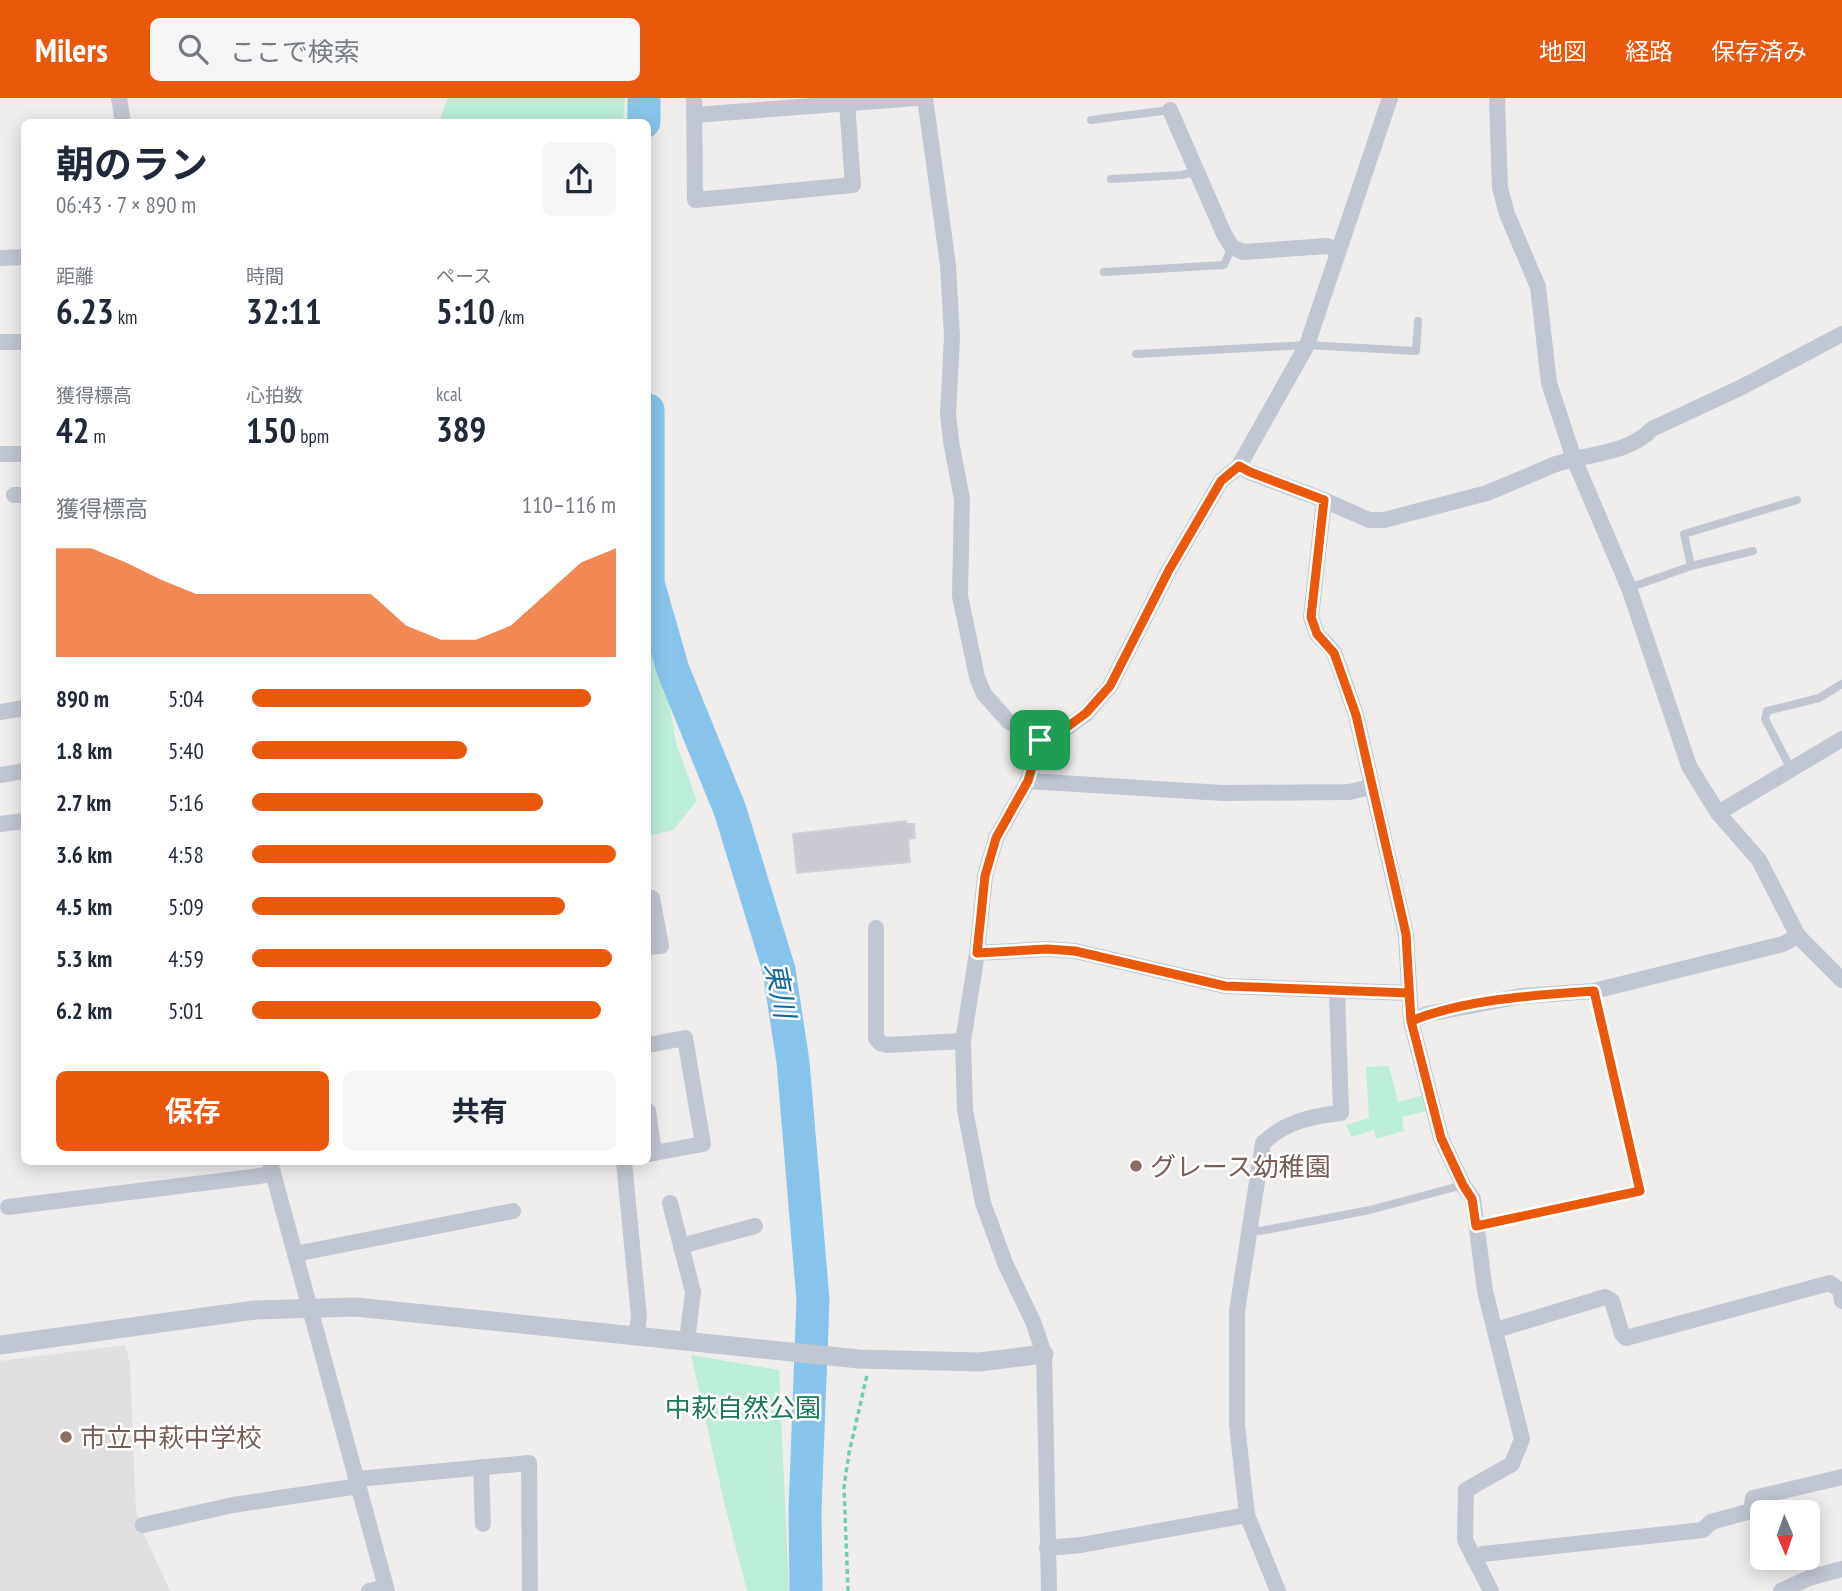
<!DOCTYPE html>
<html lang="ja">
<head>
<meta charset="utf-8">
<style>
  :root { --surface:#fff; --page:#f6f6f7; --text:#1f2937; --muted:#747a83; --accent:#ea580c }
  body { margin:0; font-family:"PT Sans Narrow","Noto Sans JP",sans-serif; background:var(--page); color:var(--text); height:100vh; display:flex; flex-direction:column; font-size:26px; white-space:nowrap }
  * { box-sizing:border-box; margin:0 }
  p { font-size:23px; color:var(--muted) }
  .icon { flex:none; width:38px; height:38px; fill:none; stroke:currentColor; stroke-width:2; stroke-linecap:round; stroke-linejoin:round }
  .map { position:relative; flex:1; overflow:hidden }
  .drawer { position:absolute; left:21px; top:21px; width:630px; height:1046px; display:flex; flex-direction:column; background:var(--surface); border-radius:10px; box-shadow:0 4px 18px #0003 }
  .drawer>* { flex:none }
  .needle { width:46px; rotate:178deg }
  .fabs { position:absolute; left:1750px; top:1402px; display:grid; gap:14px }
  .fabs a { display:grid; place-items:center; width:70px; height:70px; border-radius:10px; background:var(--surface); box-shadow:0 4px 18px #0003; font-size:35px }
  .pin { position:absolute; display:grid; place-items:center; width:60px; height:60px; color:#fff; margin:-30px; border-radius:14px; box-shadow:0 4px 10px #0006 }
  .round { display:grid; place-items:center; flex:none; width:74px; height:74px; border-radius:10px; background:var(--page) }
  .summary { display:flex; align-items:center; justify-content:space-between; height:119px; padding:0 35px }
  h1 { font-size:38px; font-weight:700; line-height:52px }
  .figures { display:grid; grid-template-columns:repeat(3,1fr); gap:10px; height:119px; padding:7px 35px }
  .figures div { display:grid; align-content:center }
  .figures b { font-size:35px; font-weight:700 }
  .figures small { font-size:19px; font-weight:400 }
  .figures p { font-size:19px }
  .chart { height:196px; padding:14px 35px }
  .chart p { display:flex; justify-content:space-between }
  .chart svg { width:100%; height:126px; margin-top:7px; fill:var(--accent); opacity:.7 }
  .action { display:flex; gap:14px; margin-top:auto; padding:14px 35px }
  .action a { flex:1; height:80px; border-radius:10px; background:var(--accent); color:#fff; font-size:28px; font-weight:700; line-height:80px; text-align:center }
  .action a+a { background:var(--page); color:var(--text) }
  ul { padding:0 35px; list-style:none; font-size:23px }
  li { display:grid; grid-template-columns:112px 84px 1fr; align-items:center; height:52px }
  li i { height:18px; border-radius:9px; background:var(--accent) }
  header { display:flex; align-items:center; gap:42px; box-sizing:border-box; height:98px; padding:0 35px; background:var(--accent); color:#fff }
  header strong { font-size:33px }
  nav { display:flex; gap:38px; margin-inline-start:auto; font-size:24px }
  .search { width:490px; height:63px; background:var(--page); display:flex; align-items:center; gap:18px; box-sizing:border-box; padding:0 24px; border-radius:10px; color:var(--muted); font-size:26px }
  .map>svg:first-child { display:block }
  .education { fill:#e0dede }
  .green { fill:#bbedd7 }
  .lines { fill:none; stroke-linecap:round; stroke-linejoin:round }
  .river { stroke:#88c4e9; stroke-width:33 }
  .building { fill:#c9cad2; stroke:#d0d1d8; stroke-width:2 }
  .path { stroke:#74caaf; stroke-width:3.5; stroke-dasharray:5 3.5; stroke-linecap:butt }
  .service { stroke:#c0c6d2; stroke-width:8 }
  .minor { stroke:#c0c6d2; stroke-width:16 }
  .tertiary { stroke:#c0c6d2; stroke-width:19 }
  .route-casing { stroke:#fff; stroke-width:14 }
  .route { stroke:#ea580c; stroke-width:9 }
  .education-dot { fill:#8d6e63; stroke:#fff; stroke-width:2.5 }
  .labels { text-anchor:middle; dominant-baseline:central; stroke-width:5; stroke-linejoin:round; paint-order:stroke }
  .education-label { font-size:26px; fill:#785e54; stroke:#fff; text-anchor:start }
  .park-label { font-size:26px; fill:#187859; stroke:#fff }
  .water-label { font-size:28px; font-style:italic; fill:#0f69a2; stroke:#fff }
</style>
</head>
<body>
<header>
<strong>Milers</strong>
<div class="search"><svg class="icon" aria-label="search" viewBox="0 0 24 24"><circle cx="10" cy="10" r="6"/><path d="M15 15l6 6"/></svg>ここで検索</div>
<nav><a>地図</a><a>経路</a><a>保存済み</a></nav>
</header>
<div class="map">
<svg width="1842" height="1493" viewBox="0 0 1842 1493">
  <rect width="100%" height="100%" fill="#efedec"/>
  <polygon class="education" points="125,1247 130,1266 136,1413 142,1432 170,1493 0,1493 0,1263"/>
  <g class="green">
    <polygon points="448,0 625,0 623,24 439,24"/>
    <polygon points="648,483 676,645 697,703 673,732 648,738"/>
    <polygon points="1389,968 1398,1004 1424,997 1430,1012 1402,1019 1404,1033 1376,1041 1374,1032 1352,1039 1346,1027 1369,1020 1366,969"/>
    <polygon points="691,1257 779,1272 789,1493 747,1493 724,1404"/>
  </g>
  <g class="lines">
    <g class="river">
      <polyline points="644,0 644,24"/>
      <polyline points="648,312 648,485 673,572 730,712 779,872 793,964 813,1202 805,1412 806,1493"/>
    </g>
  </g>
  <polygon class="building" points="906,723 906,726 914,726 915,740 908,741 910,764 797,775 793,736"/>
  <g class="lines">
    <polyline class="path" points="848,1493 844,1389 849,1355 867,1277"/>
    <g class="service">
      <polyline points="1091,22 1170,12"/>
      <polyline points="1111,81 1182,77 1198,73"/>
      <polyline points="1104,174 1224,167 1232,149"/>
      <polyline points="1136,256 1307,247 1416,253 1418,223"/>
      <polyline points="1691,468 1684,436 1797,402"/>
      <polyline points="1629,490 1691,468 1753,453"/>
      <polyline points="1791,671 1765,621 1767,613 1819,600 1842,586"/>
      <polyline points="1476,1128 1640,1093 1594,893"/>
      <polyline points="1248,1132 1260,1133 1370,1112 1463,1087"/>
    </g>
    <g class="minor">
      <polyline points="119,0 123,24"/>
      <polyline points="694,0 695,102 853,87 847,5"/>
      <polyline points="925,0 948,167 952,239 948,316 951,343 962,401 960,498 977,579 984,596 1008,623 1040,642"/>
      <path d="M1497 0 1500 90 1507 116 1538 189 1549 285 1574 361C1601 355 1632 352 1652 331L1742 289 1842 236"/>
      <polyline points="1170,12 1224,136 1232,149 1243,154 1327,148 1338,152"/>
      <polyline points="694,17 917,0"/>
      <polyline points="0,160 24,159"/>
      <polyline points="0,244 24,244"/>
      <polyline points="1,356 24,356"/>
      <polyline points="1239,368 1249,374 1324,402 1369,422 1384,422 1487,395 1556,366 1574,361 1629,490 1689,668 1718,715 1759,762 1798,838 1842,882"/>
      <polyline points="14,397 24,397"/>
      <polyline points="1324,402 1311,519 1317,536 1334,554 1356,617 1406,837 1411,923 1441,1040 1463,1087 1473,1101 1485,1193 1522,1341 1512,1366 1466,1392 1465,1442 1491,1493"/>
      <polyline points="0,614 24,610"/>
      <polyline points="0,677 24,673"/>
      <polyline points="1028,683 1223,695 1349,694 1371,689"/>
      <polyline points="1718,715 1842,641"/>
      <polyline points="0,726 24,723"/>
      <polyline points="648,800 652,800 661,848 648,849"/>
      <polyline points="876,830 876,940 880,945 887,947 963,943"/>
      <polyline points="977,855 1047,851 1075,853 1225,888 1409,895"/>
      <polyline points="1411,923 1427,916 1522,898 1594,893 1783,846 1798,838"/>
      <polyline points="648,947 685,940 703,1046 654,1055"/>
      <polyline points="648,1013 654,1055 648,1056"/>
      <polyline points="270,1064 387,1493"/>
      <polyline points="624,1064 639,1219 636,1238"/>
      <polyline points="670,1105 693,1194 687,1243"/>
      <polyline points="8,1109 260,1078 273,1075"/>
      <polyline points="681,1148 755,1128"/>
      <polyline points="295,1156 513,1113"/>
      <polyline points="1496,1232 1605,1199 1612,1203 1622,1236 1626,1240 1830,1185 1840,1192 1842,1203"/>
      <polyline points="481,1369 483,1426"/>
      <polyline points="357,1381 529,1365 530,1493"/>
      <polyline points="143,1427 233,1407 359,1388"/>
      <polyline points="1047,1450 1081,1447 1247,1417"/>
      <polyline points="1474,1461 1483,1456 1703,1432 1711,1424 1751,1413 1753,1400 1842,1379"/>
      <polyline points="369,1493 386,1489"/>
      <polyline points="1049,1493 1044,1256 1034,1226 1005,1165 983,1105 965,1012 963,943 977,855 985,778 996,740 1028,683 1040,642 1059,635 1086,616 1110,588 1169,472 1221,383 1239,368 1307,247 1390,0"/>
      <path d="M1278 1493 1247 1417 1237 1327V1213L1263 1045C1285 1024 1311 1018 1341 1015L1337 892"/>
      <polyline points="1781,1493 1809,1480 1842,1471"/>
    </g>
    <polyline class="tertiary" points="0,1247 255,1212 356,1209 859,1261 979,1264 1044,1256"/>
  </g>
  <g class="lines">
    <defs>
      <path id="route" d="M1040 642 1028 683 996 740 985 778 977 855 1047 851 1075 853 1225 888 1409 895 1411 923C1466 901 1536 897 1594 893L1640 1093 1476 1128 1472 1101 1463 1087 1441 1040 1411 923 1406 836 1356 617 1334 555 1317 536 1311 519 1324 402 1250 374 1239 368 1221 383 1169 472 1110 588 1086 615 1059 635 1040 642"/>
    </defs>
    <use href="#route" class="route-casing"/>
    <use href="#route" class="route"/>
  </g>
  <g class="education-dot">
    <circle cx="1136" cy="1068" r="7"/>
    <circle cx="66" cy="1339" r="7"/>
  </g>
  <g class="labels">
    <g class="education-label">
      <text x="1150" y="1068">グレース幼稚園</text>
      <text x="80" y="1339">市立中萩中学校</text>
    </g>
    <g class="park-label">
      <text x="743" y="1309">中萩自然公園</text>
    </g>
    <g class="water-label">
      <text transform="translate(781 892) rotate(79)">東川</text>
    </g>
  </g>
</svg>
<div class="fabs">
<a><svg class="needle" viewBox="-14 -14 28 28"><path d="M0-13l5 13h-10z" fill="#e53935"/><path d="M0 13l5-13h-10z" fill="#747a83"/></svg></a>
</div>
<div class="pin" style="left:1040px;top:642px;background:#1e9e55"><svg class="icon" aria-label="arrive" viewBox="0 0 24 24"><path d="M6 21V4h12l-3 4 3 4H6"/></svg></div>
<section class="drawer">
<div class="summary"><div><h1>朝のラン</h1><p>06:43 · 7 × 890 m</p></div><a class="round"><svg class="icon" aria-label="share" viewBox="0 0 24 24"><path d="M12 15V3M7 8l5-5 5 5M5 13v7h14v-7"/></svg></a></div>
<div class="figures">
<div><p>距離</p><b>6.23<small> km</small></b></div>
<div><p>時間</p><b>32:11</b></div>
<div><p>ペース</p><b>5:10<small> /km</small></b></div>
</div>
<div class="figures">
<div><p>獲得標高</p><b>42<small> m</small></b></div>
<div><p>心拍数</p><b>150<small> bpm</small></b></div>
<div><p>kcal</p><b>389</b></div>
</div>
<div class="chart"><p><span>獲得標高</span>110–116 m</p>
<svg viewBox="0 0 160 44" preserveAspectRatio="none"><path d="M0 44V6L10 6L20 11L30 17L40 22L50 22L60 22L70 22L80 22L90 22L100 33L110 38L120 38L130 33L140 22L150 11L160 6V44z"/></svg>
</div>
<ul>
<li><b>890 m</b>5:04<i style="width:93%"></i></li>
<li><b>1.8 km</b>5:40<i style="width:59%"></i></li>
<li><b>2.7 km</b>5:16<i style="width:80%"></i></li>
<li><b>3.6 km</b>4:58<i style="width:100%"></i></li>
<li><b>4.5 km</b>5:09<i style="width:86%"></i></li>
<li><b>5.3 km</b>4:59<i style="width:99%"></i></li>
<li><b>6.2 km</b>5:01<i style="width:96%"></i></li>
</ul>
<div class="action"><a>保存</a><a>共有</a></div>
</section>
</div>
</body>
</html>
